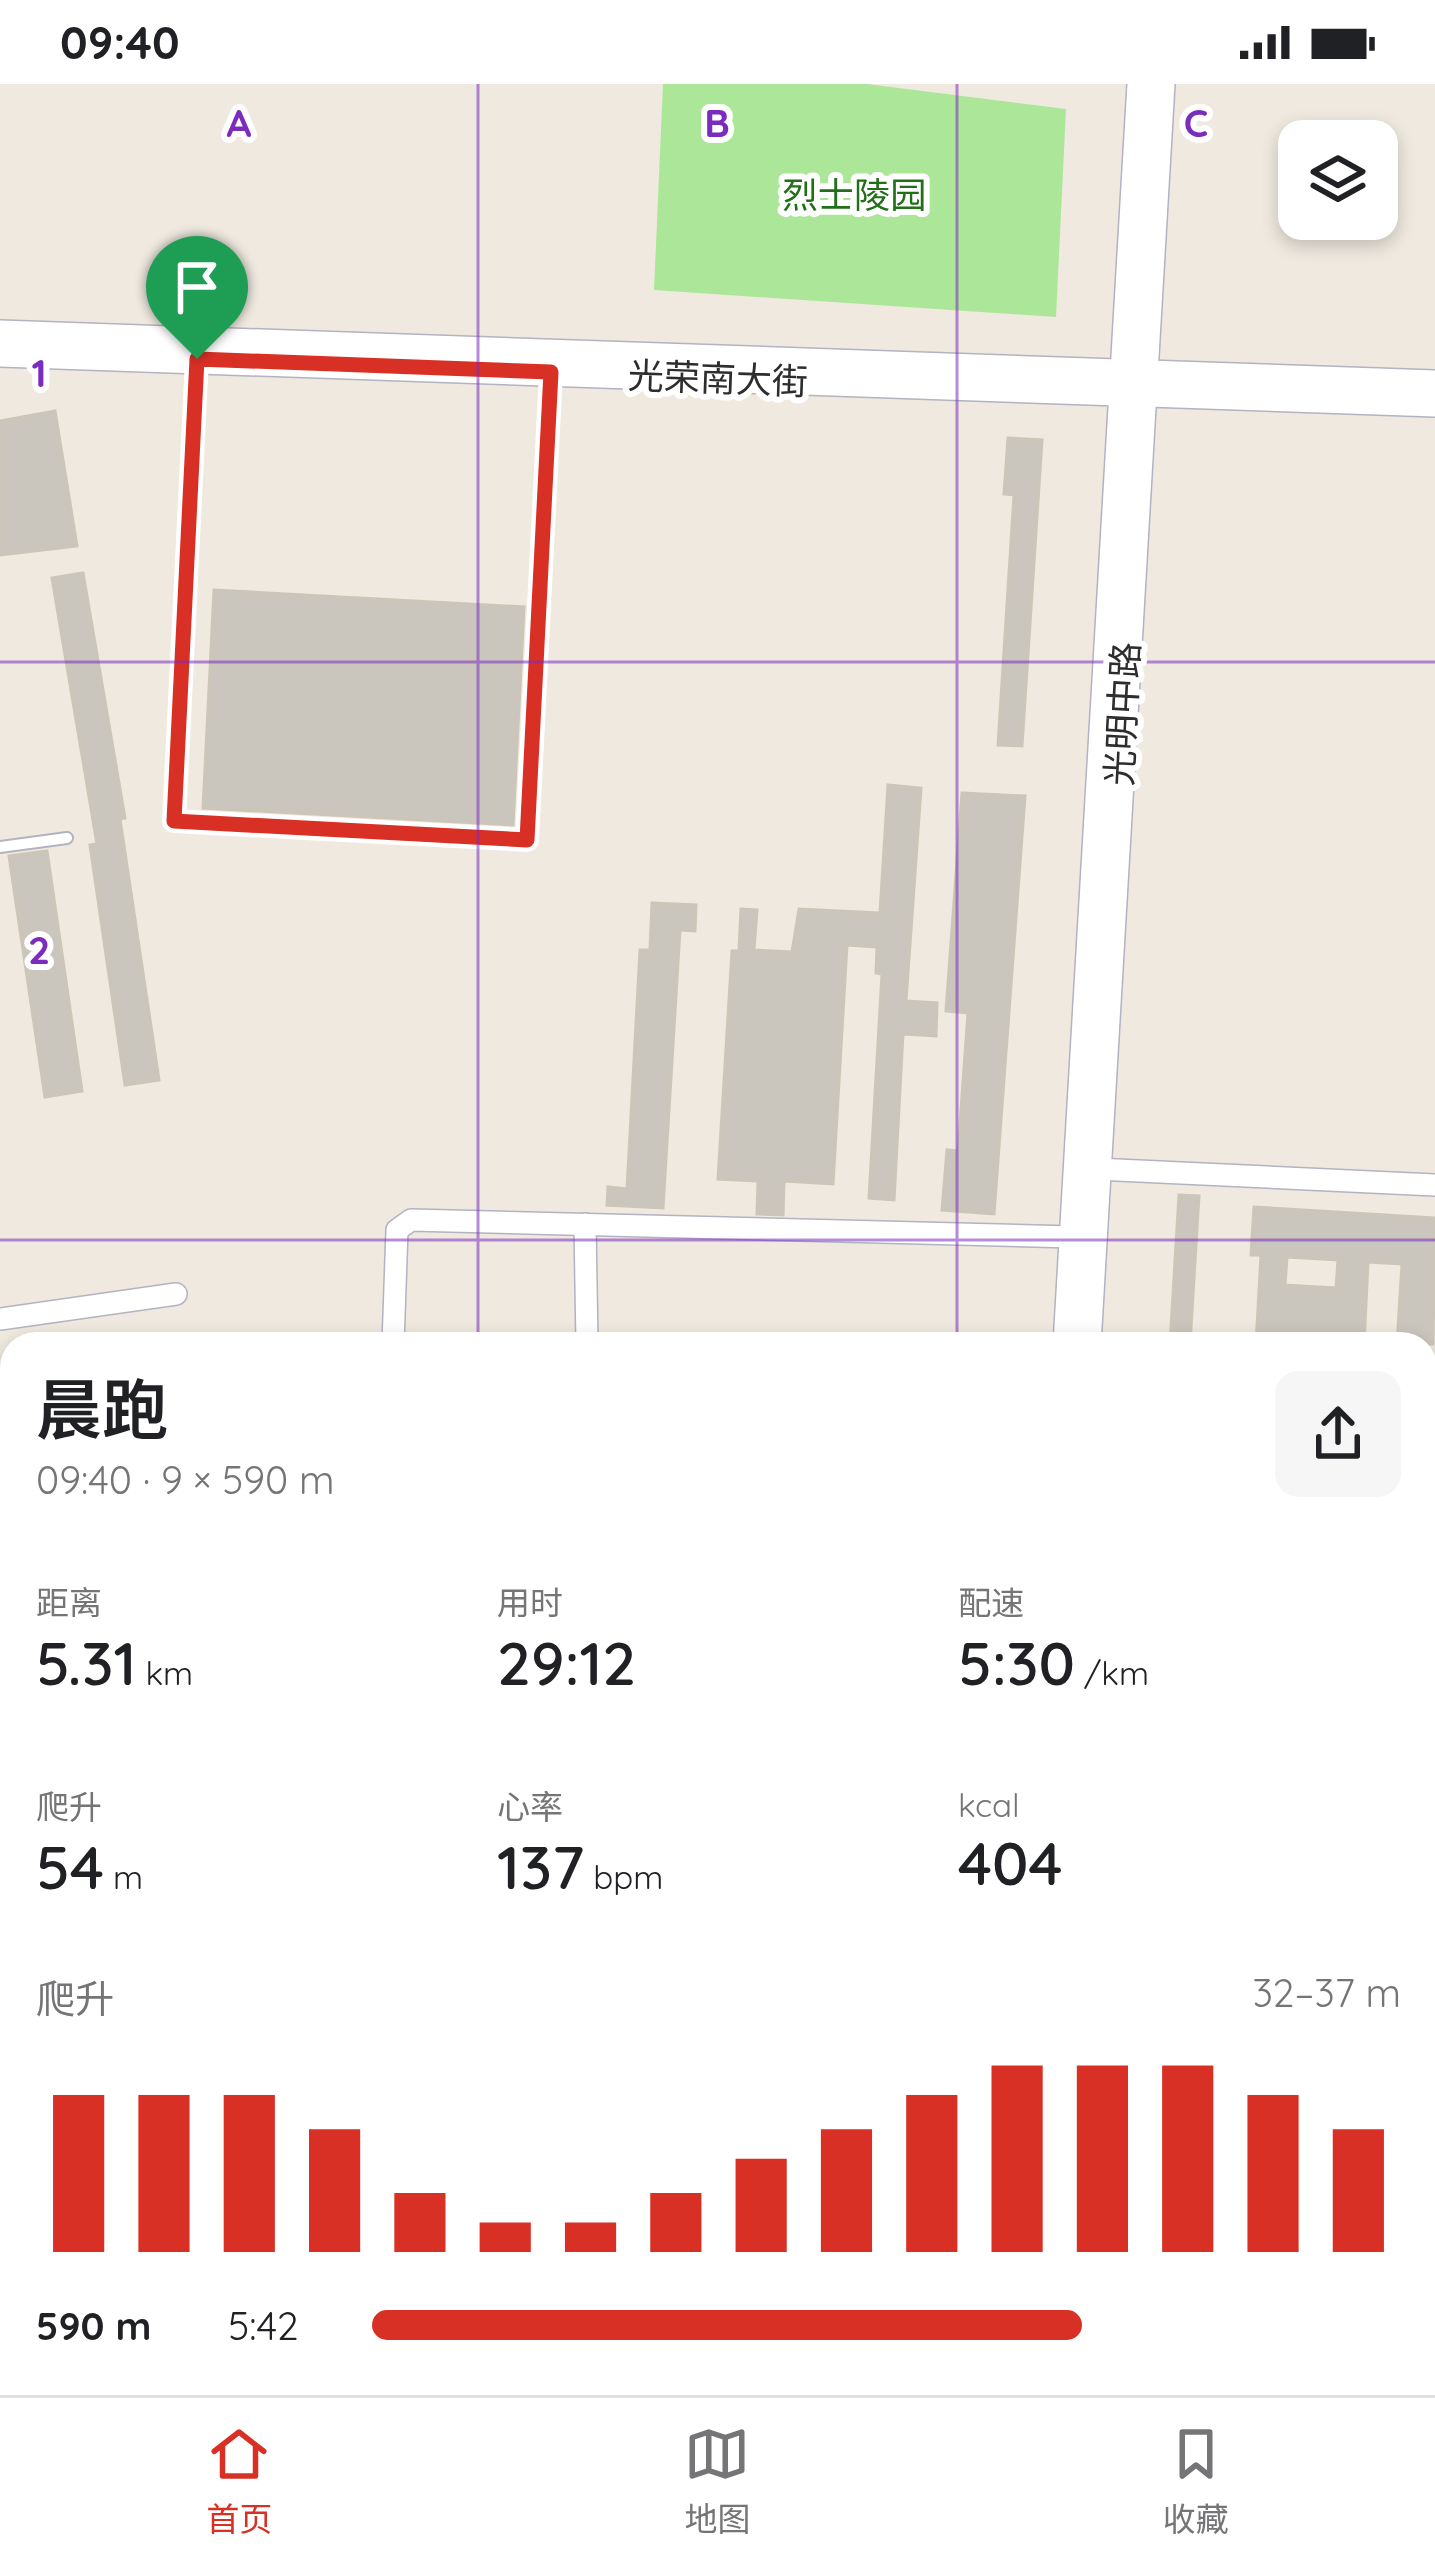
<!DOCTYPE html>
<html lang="zh">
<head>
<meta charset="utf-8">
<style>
  :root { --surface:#fff; --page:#f6f6f6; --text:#202124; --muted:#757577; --line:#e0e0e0; --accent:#d93025 }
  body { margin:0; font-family:Quicksand,"Noto Sans SC",sans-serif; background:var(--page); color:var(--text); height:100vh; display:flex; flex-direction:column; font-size:45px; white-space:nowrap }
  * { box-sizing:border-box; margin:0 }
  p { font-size:39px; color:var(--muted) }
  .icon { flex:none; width:66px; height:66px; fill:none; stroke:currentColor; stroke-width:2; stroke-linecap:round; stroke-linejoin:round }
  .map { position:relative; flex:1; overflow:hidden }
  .drawer { position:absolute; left:0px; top:1248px; width:1437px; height:1065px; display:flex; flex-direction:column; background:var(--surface); border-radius:36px 36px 0 0; box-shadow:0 6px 18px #0003 }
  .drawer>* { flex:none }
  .buttons { position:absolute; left:1278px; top:36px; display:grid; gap:24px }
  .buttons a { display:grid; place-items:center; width:120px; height:120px; border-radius:24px; background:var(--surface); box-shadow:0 6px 18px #0003; font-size:60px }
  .pin { position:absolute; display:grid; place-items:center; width:102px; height:102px; color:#fff; margin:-123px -51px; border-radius:50% 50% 50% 0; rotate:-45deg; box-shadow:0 0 12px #0007 }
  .pin .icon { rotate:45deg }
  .round { display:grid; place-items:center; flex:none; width:126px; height:126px; border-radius:24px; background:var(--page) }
  .summary { display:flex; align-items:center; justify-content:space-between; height:204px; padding:0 36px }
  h1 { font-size:66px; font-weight:600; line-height:90px }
  .metrics { display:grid; grid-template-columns:repeat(3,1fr); gap:18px; height:204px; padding:12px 36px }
  .metrics div { display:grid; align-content:center }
  .metrics b { font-size:60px; font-weight:600 }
  .metrics small { font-size:33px; font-weight:400 }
  .metrics p { font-size:33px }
  .chart { height:336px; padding:24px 36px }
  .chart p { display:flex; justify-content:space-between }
  .chart svg { width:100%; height:216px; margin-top:12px; stroke:var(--accent); stroke-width:6 }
  ul { padding:0 36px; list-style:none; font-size:39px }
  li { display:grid; grid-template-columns:192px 144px 1fr; align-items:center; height:90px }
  li i { height:30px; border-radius:15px; background:var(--accent) }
  .status { display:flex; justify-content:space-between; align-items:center; height:84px; padding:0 60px; background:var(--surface); direction:ltr }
  .status svg { height:33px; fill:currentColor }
  .tab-bar { display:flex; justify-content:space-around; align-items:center; height:168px; border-top:3px solid var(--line); background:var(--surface); font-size:33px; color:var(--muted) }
  .tab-bar a { display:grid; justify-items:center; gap:6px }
  .tab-bar .selected { color:var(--accent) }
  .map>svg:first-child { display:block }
  .green { fill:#ace799 }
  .water { fill:#6ec3f4 }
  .building { fill:#cac6be; stroke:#cbc6b8; stroke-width:3; fill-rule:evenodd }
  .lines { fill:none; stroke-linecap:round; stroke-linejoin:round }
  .lane-casing { stroke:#b3b3c1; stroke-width:14 }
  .street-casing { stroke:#b3b3c1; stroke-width:24 }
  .secondary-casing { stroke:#b3b3c1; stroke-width:30 }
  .lane { stroke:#fff; stroke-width:10 }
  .street { stroke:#fff; stroke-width:21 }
  .secondary { stroke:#fff; stroke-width:27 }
  .route-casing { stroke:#fff; stroke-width:24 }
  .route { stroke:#d93025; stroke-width:15 }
  .grid { fill:none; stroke:#7b2cbf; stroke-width:3; stroke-opacity:0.55 }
  .labels { text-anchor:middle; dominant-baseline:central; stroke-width:12; stroke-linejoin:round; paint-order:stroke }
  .park-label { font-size:36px; fill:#216f17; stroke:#fff }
  .street-label { font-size:36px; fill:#2d2d2d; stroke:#fff }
  .grid-label { font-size:39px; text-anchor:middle; font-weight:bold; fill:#7b2cbf; stroke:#fff; stroke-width:12; stroke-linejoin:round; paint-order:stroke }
</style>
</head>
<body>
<div class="status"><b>09:40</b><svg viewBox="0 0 49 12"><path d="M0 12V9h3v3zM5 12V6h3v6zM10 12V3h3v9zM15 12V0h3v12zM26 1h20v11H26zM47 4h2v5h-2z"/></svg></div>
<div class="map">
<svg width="1435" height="2311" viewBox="0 0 1435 2311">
  <rect width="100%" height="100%" fill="#efe9df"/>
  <g class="green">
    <polygon points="663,0 867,0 1066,25 1056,233 654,206"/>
    <polygon points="1425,1869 1435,1870 1435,2196 1425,2195"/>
  </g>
  <polygon class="water" points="1425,2208 1435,2209 1435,2311 1314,2308 1315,2301 1425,2301"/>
  <g class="building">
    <polygon points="55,327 77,462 0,471 0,337"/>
    <polygon points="1008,354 1042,356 1022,662 998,661 1014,411 1004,410"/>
    <polygon points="83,489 125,734 120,735 159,996 125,1001 90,761 97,760 52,494"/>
    <polygon points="214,506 524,523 513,741 203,724"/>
    <polygon points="888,701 921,704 906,917 937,919 936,952 903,950 894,1116 869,1114 882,890 876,889 877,863 847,861 833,1100 784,1097 783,1131 757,1130 758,1097 718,1095 732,867 739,867 741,825 757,826 754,866 792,868 799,825 880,829"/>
    <polygon points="962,709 1025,712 994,1130 942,1126 947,1066 958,1067 968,929 946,927"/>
    <polygon points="47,767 82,1007 45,1013 9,772"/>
    <polygon points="652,819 696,821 695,847 680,846 663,1124 607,1121 608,1103 627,1105 640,866 650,866"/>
    <polygon points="1179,1111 1199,1112 1190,1260 1170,1260"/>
    <path d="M1254 1123 1435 1134 1433 1260H1397L1402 1180 1368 1178 1364 1260H1256L1261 1171H1251ZM1287 1173 1338 1176 1336 1204 1285 1201Z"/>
  </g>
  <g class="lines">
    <defs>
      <g id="lane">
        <polyline points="197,279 174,737 527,756 551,291"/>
        <polyline points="0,763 67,754"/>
        <polyline points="195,1255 294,1260"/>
        <polyline points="0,1321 12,1322"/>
        <polyline points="1425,1450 1435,1450"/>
        <polyline points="1425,1800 1435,1588"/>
        <polyline points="0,1963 12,1963"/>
        <polyline points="179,2301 179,2311"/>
      </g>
      <g id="street">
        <polyline points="1096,1085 1435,1101"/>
        <polyline points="585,1140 587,1260"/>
        <polyline points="0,1235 176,1210"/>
        <polyline points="393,1260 397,1146 411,1136 1073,1153"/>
        <polyline points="0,2163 12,2163"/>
      </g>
      <g id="secondary">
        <polyline points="0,250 1435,300"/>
        <polyline points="0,269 1435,319"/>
        <polyline points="1067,1260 1141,0"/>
        <polyline points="1087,1260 1161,0"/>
        <polyline points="0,1746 12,1747"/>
        <polyline points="0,1775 12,1776"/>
        <polyline points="1425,1821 1435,1822"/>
        <polyline points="1425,1846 1435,1846"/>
        <polyline points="965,2311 966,2301"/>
      </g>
    </defs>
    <use href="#lane" class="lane-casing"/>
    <use href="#street" class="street-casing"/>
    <use href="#secondary" class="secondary-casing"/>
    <use href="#lane" class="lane"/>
    <use href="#street" class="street"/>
    <use href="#secondary" class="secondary"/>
  </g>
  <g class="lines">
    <defs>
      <polygon id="route" points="197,275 551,288 527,756 174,737"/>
    </defs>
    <use href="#route" class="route-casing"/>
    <use href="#route" class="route"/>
  </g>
  <path class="grid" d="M478 0V1260M957 0V1260M0 578H1435M0 1156H1435M0 1733H12M1425 1733H1435M478 2301V2311M957 2301V2311"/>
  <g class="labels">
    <g class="park-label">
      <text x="854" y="110">烈士陵园</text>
    </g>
    <g class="street-label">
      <text transform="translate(718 294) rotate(2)">光荣南大街</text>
      <text transform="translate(1122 630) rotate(-87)">光明中路</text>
    </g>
  </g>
  <g class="grid-label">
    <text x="239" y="53">A</text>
    <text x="717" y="53">B</text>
    <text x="1196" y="53">C</text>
    <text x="39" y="303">1</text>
    <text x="39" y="880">2</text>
  </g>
</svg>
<div class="buttons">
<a><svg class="icon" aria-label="layers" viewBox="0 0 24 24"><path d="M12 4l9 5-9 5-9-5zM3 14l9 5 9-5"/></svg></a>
</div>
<div class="pin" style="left:197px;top:275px;background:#1e9e55"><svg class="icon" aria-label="arrive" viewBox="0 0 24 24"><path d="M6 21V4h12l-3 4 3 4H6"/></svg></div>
<section class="drawer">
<div class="summary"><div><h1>晨跑</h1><p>09:40 · 9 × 590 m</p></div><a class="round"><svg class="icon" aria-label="share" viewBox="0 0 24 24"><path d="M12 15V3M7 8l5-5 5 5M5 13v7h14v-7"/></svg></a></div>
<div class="metrics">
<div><p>距离</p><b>5.31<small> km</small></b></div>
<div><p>用时</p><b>29:12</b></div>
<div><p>配速</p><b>5:30<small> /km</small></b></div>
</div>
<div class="metrics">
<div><p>爬升</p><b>54<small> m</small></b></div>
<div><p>心率</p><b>137<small> bpm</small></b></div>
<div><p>kcal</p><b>404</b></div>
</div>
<div class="chart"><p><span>爬升</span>32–37 m</p>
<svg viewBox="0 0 160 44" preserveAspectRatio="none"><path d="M5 44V12M15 44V12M25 44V12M35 44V19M45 44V32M55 44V38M65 44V38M75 44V32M85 44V25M95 44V19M105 44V12M115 44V6M125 44V6M135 44V6M145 44V12M155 44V19"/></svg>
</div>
<ul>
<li><b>590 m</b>5:42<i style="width:69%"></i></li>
</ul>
</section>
</div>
<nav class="tab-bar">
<a class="selected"><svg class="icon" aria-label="home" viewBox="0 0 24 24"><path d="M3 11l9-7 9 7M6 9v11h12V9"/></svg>首页</a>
<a><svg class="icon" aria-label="map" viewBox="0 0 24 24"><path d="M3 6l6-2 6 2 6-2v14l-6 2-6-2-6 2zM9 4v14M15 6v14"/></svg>地图</a>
<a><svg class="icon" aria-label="saved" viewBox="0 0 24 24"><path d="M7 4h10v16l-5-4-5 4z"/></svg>收藏</a>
</nav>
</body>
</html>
